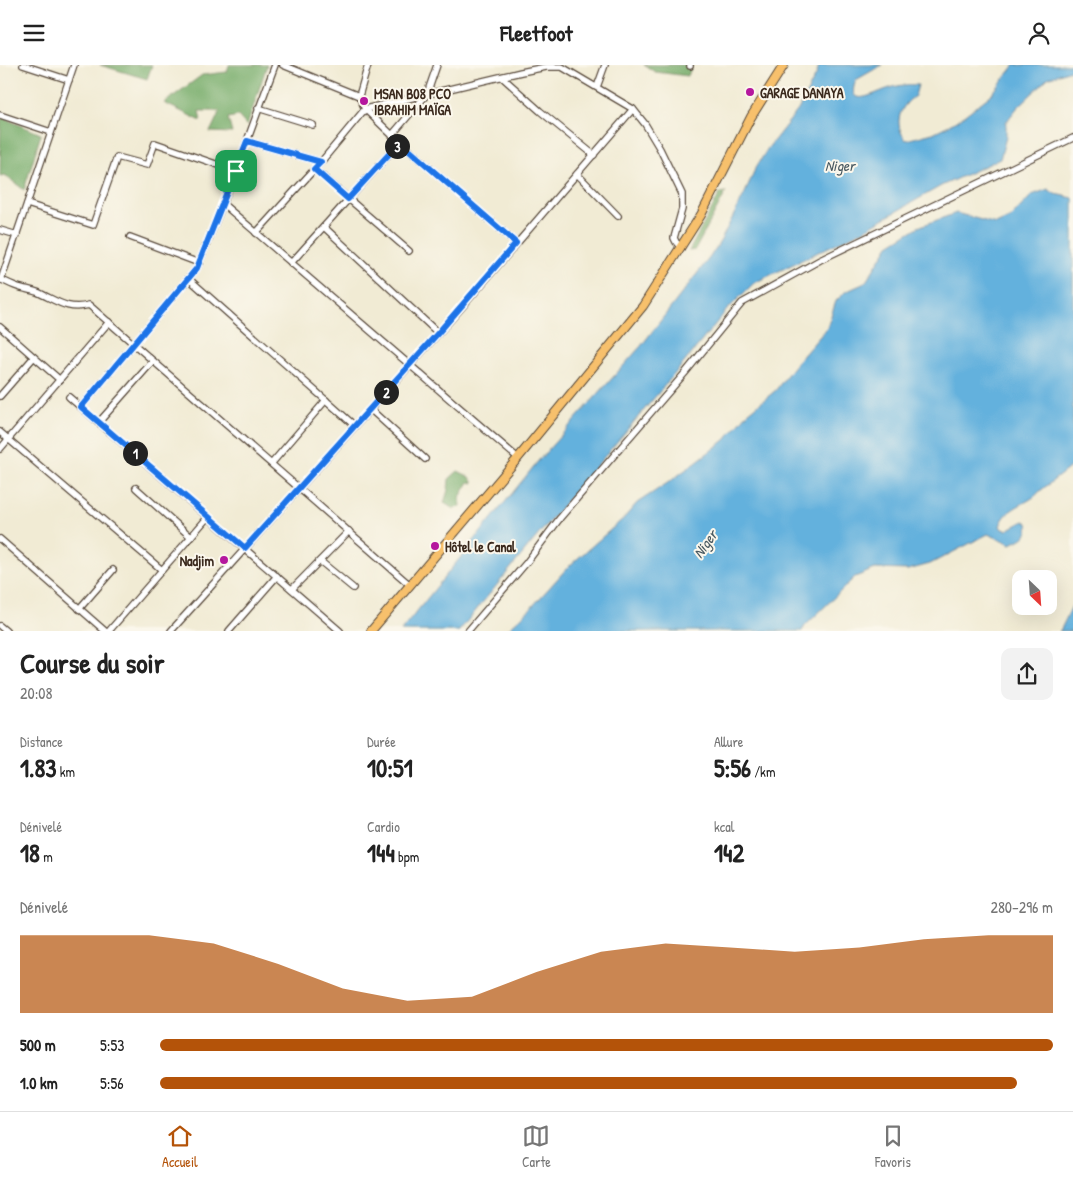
<!DOCTYPE html>
<html lang="fr">
<head>
<meta charset="utf-8">
<style>
  :root { --surface:#fff; --page:#f2f2f2; --text:#222; --muted:#767676; --line:#e0e0e0; --accent:#b45309 }
  body { margin:0; font-family:"Patrick Hand",sans-serif; background:var(--page); color:var(--text); height:100vh; display:flex; flex-direction:column; font-size:19px; white-space:nowrap }
  * { box-sizing:border-box; margin:0 }
  p { font-size:16px; color:var(--muted) }
  .icon { flex:none; width:28px; height:28px; fill:none; stroke:currentColor; stroke-width:2; stroke-linecap:round; stroke-linejoin:round }
  .map { position:relative; height:566px; overflow:hidden }
  .panel { display:flex; flex-direction:column; background:var(--surface); flex:1 }
  .panel>* { flex:none }
  .needle { width:32px; rotate:155deg }
  .buttons { position:absolute; left:1012px; top:505px; display:grid; gap:10px }
  .buttons a { display:grid; place-items:center; width:45px; height:45px; border-radius:10px; background:var(--surface); box-shadow:0 5px 20px #0002; font-size:25px }
  .pin { position:absolute; display:grid; place-items:center; width:42px; height:42px; color:#fff; margin:-21px; border-radius:10px; box-shadow:0 2px 8px #0006 }
  .km { position:absolute; width:25px; height:25px; margin:-12px; border-radius:50%; background:#222; color:#fff; font-size:14px; line-height:25px; text-align:center }
  .round { display:grid; place-items:center; flex:none; width:52px; height:52px; border-radius:10px; background:var(--page) }
  .summary { display:flex; align-items:center; justify-content:space-between; height:85px; padding:0 20px }
  h1 { font-size:28px; font-weight:700; line-height:38px }
  .stats { display:grid; grid-template-columns:repeat(3,1fr); gap:8px; height:85px; padding:5px 20px }
  .stats div { display:grid; align-content:center }
  .stats b { font-size:25px; font-weight:700 }
  .stats small { font-size:14px; font-weight:400 }
  .stats p { font-size:14px }
  .chart { height:140px; padding:10px 20px }
  .chart p { display:flex; justify-content:space-between }
  .chart svg { width:100%; height:90px; margin-top:5px; fill:var(--accent); opacity:.7 }
  ul { padding:0 20px; list-style:none; font-size:16px }
  li { display:grid; grid-template-columns:80px 60px 1fr; align-items:center; height:38px }
  li i { height:12px; border-radius:6px; background:var(--accent) }
  header { display:flex; justify-content:space-between; align-items:center; height:65px; padding:0 20px; background:var(--surface); font-size:22px; font-weight:700 }
  .tabs { display:flex; justify-content:space-around; align-items:center; height:70px; border-top:1px solid var(--line); background:var(--surface); font-size:14px; color:var(--muted) }
  .tabs a { display:grid; justify-items:center; gap:2px }
  .tabs .active { color:var(--accent) }
  .map>svg:first-child { display:block }
  .forest { fill:#75ab68; stroke:#586a43 }
  .water { fill:#64b1dd; stroke:#506e7e }
  .lines { fill:none; stroke-linecap:round; stroke-linejoin:round }
  .minor-casing { stroke:#564739; stroke-width:8 }
  .major-casing { stroke:#564739; stroke-width:10 }
  .minor { stroke:#fff; stroke-width:5.5 }
  .major { stroke:#f7c06c; stroke-width:8 }
  .route-casing { stroke:#fff; stroke-width:10 }
  .route { stroke:#1a73e8; stroke-width:6 }
  .poi-dot { fill:#b5179e; stroke:#fbf7ec; stroke-width:2 }
  .labels { text-anchor:middle; dominant-baseline:central; stroke-width:4; stroke-linejoin:round; paint-order:stroke }
  .poi-label { font-size:14px; font-weight:bold; fill:#3b2a1e; stroke:#fbf7ec; text-anchor:start }
  .water-label { font-size:15px; font-style:italic; fill:#495961; stroke:#fbf7ec }
</style>
</head>
<body>
<header><svg class="icon" aria-label="menu" viewBox="0 0 24 24"><path d="M4 6h16M4 12h16M4 18h16"/></svg>Fleetfoot<svg class="icon" aria-label="person" viewBox="0 0 24 24"><circle cx="12" cy="8" r="4"/><path d="M4 21q1-7 8-7t8 7"/></svg></header>
<div class="map">
<svg width="1073" height="566" viewBox="0 0 1073 566">
  <rect width="100%" height="100%" fill="#fbf7ec"/>
  <filter id="ink" filterUnits="userSpaceOnUse"><feTurbulence type="fractalNoise" baseFrequency=".02" numOctaves="2"/><feDisplacementMap in="SourceGraphic" scale="10" xChannelSelector="R" yChannelSelector="G"/><feConvolveMatrix kernelMatrix="1 2 1 2 8 2 1 2 1" color-interpolation-filters="sRGB"/></filter>
  <filter id="wash" filterUnits="userSpaceOnUse"><feTurbulence type="fractalNoise" baseFrequency=".0096" numOctaves="4" result="noise"/><feDisplacementMap in="SourceGraphic" scale="20" xChannelSelector="R" yChannelSelector="G"/><feGaussianBlur stdDeviation="1.12" result="paint"/><feColorMatrix in="noise" values="0 0 0 0 0 0 0 0 0 0 0 0 0 0 0 0 0 1.4 0 .05"/><feComposite in="paint" operator="in"/></filter>
  <g filter="url(#wash)">
    <rect width="100%" height="100%" fill="#f1ebd4"/>
    <g class="forest">
      <polygon points="100,0 152,0 147,14"/>
      <polygon points="229,0 267,0 247,61 238,51 228,53 232,68 210,67 220,46 199,46 201,56 164,38 202,10 227,7"/>
      <polygon points="644,0 692,0 688,11 655,7"/>
      <polygon points="1,52 41,69 24,125 5,110 0,111"/>
      <polygon points="726,127 695,185 689,186 720,128"/>
      <polygon points="458,406 470,412 474,418 469,417 460,432 461,441 454,444 444,438 448,425 449,414"/>
    </g>
    <g class="water">
      <path d="M819 0H882L856 15C844 47 878 26 890 23 899 20 908 19 918 20L915 31C899 42 893 59 906 75L933 68 957 56 991 30 1015 0H1073V4L1048 13 1017 43 1006 57V72L1000 94 941 121 862 166 754 218 726 246 683 299 539 469 459 566H401L539 395 641 281 710 192 721 175 745 128 755 104 768 83 798 45 817 8Z"/>
      <path d="M1048 124 1055 129 1073 133V400L1040 426C1029 440 1007 440 1000 461L1002 464 1007 465 1024 456 1028 458C1031 471 1021 474 1011 479L988 469 930 499 908 505 875 504 855 512 805 561 802 566H506L531 543 568 502 624 453 637 438 672 415 725 375 748 348 776 325 792 303 827 263 836 236 845 227 865 218 889 180 918 162 956 148 996 159 1011 152 1032 130Z"/>
      <polygon points="1073,539 1073,566 1059,566 1061,564"/>
    </g>
  </g>
  <g filter="url(#ink)">
    <g class="lines">
      <defs>
        <g id="minor">
          <polyline points="23,0 69,15"/>
          <polyline points="283,0 359,31"/>
          <polyline points="368,0 359,31 365,44 392,70 516,178"/>
          <polyline points="690,1 690,0"/>
          <polyline points="502,12 540,46 594,90"/>
          <polyline points="597,22 605,0"/>
          <polyline points="258,43 313,60"/>
          <polyline points="0,50 51,67"/>
          <polyline points="392,70 427,29 437,0"/>
          <polyline points="247,76 321,97"/>
          <polyline points="314,104 409,186"/>
          <polyline points="577,109 618,151"/>
          <polyline points="27,139 93,160 117,92 147,100 155,78 236,106"/>
          <polyline points="223,139 518,393"/>
          <polyline points="324,162 438,268"/>
          <polyline points="0,165 17,170"/>
          <polyline points="256,168 321,97 365,44 521,7 546,2 562,2 633,44 645,59 660,84 682,129 682,144 674,173 676,177 681,183"/>
          <polyline points="130,172 199,198"/>
          <polyline points="291,198 400,77"/>
          <path d="M0 214C6 217 12 220 18 222 24 224 31 225 37 227 56 235 67 246 89 240L410 520"/>
          <polyline points="189,214 355,361"/>
          <polyline points="1,215 74,0"/>
          <polyline points="0,262 60,315"/>
          <polyline points="0,331 34,292"/>
          <polyline points="69,332 340,566"/>
          <polyline points="81,342 197,203 236,106 275,0"/>
          <polyline points="370,344 425,394"/>
          <polyline points="99,357 153,296"/>
          <polyline points="0,367 162,505"/>
          <polyline points="0,384 109,257"/>
          <polyline points="272,398 326,335"/>
          <polyline points="136,423 191,472"/>
          <polyline points="0,474 105,566"/>
          <polyline points="320,496 353,523"/>
          <polyline points="292,524 349,466"/>
          <polyline points="79,544 113,505"/>
          <polyline points="0,561 6,566"/>
          <polyline points="109,566 208,452"/>
          <polyline points="171,566 462,242 633,44"/>
          <polyline points="229,566 277,511"/>
          <polyline points="468,566 527,497 560,453 685,308 742,238 820,195 1073,73"/>
        </g>
        <polyline id="major" points="371,566 518,393 643,241 701,150 751,52 784,0"/>
      </defs>
      <use href="#minor" class="minor-casing"/>
      <use href="#major" class="major-casing"/>
      <use href="#minor" class="minor"/>
      <use href="#major" class="major"/>
    </g>
  </g>
  <g class="lines" filter="url(#ink)">
    <defs>
      <polygon id="route" points="247,76 321,97 314,104 348,134 400,77 516,178 438,268 245,483 81,342 197,203"/>
    </defs>
    <use href="#route" class="route-casing"/>
    <use href="#route" class="route"/>
  </g>
  <g class="poi-dot">
    <circle cx="750" cy="27" r="5"/>
    <circle cx="364" cy="36" r="5"/>
    <circle cx="435" cy="481" r="5"/>
    <circle cx="224" cy="495" r="5"/>
  </g>
  <g class="labels">
    <g class="poi-label">
      <text x="760" y="27">GARAGE DANAYA</text>
      <text x="374" y="28">MSAN B08 PCO<tspan x="374" dy="16">IBRAHIM MAÏGA</tspan></text>
      <text x="445" y="481">Hôtel le Canal</text>
      <text x="214" y="495" text-anchor="end">Nadjim</text>
    </g>
    <g class="water-label">
      <text x="840" y="100">Niger</text>
      <text transform="translate(705 479) rotate(-55)">Niger</text>
    </g>
  </g>
</svg>
<div class="buttons">
<a><svg class="needle" viewBox="-14 -14 28 28"><path d="M0-13l5 13h-10z" fill="#e53935"/><path d="M0 13l5-13h-10z" fill="#767676"/></svg></a>
</div>
<div class="pin" style="left:236px;top:106px;background:#1e9e55"><svg class="icon" aria-label="arrive" viewBox="0 0 24 24"><path d="M6 21V4h12l-3 4 3 4H6"/></svg></div>
<b class="km" style="left:135px;top:388px">1</b>
<b class="km" style="left:386px;top:327px">2</b>
<b class="km" style="left:397px;top:81px">3</b>
</div>
<section class="panel">
<div class="summary"><div><h1>Course du soir</h1><p>20:08</p></div><a class="round"><svg class="icon" aria-label="share" viewBox="0 0 24 24"><path d="M12 15V3M7 8l5-5 5 5M5 13v7h14v-7"/></svg></a></div>
<div class="stats">
<div><p>Distance</p><b>1.83<small> km</small></b></div>
<div><p>Durée</p><b>10:51</b></div>
<div><p>Allure</p><b>5:56<small> /km</small></b></div>
</div>
<div class="stats">
<div><p>Dénivelé</p><b>18<small> m</small></b></div>
<div><p>Cardio</p><b>144<small> bpm</small></b></div>
<div><p>kcal</p><b>142</b></div>
</div>
<div class="chart"><p><span>Dénivelé</span>280–296 m</p>
<svg viewBox="0 0 160 44" preserveAspectRatio="none"><path d="M0 44V6L10 6L20 6L30 10L40 20L50 32L60 38L70 36L80 24L90 14L100 10L110 12L120 14L130 12L140 8L150 6L160 6V44z"/></svg>
</div>
<ul>
<li><b>500 m</b>5:53<i style="width:100%"></i></li>
<li><b>1.0 km</b>5:56<i style="width:96%"></i></li>
</ul>
</section>
<nav class="tabs">
<a class="active"><svg class="icon" aria-label="home" viewBox="0 0 24 24"><path d="M3 11l9-7 9 7M6 9v11h12V9"/></svg>Accueil</a>
<a><svg class="icon" aria-label="map" viewBox="0 0 24 24"><path d="M3 6l6-2 6 2 6-2v14l-6 2-6-2-6 2zM9 4v14M15 6v14"/></svg>Carte</a>
<a><svg class="icon" aria-label="saved" viewBox="0 0 24 24"><path d="M7 4h10v16l-5-4-5 4z"/></svg>Favoris</a>
</nav>
</body>
</html>
